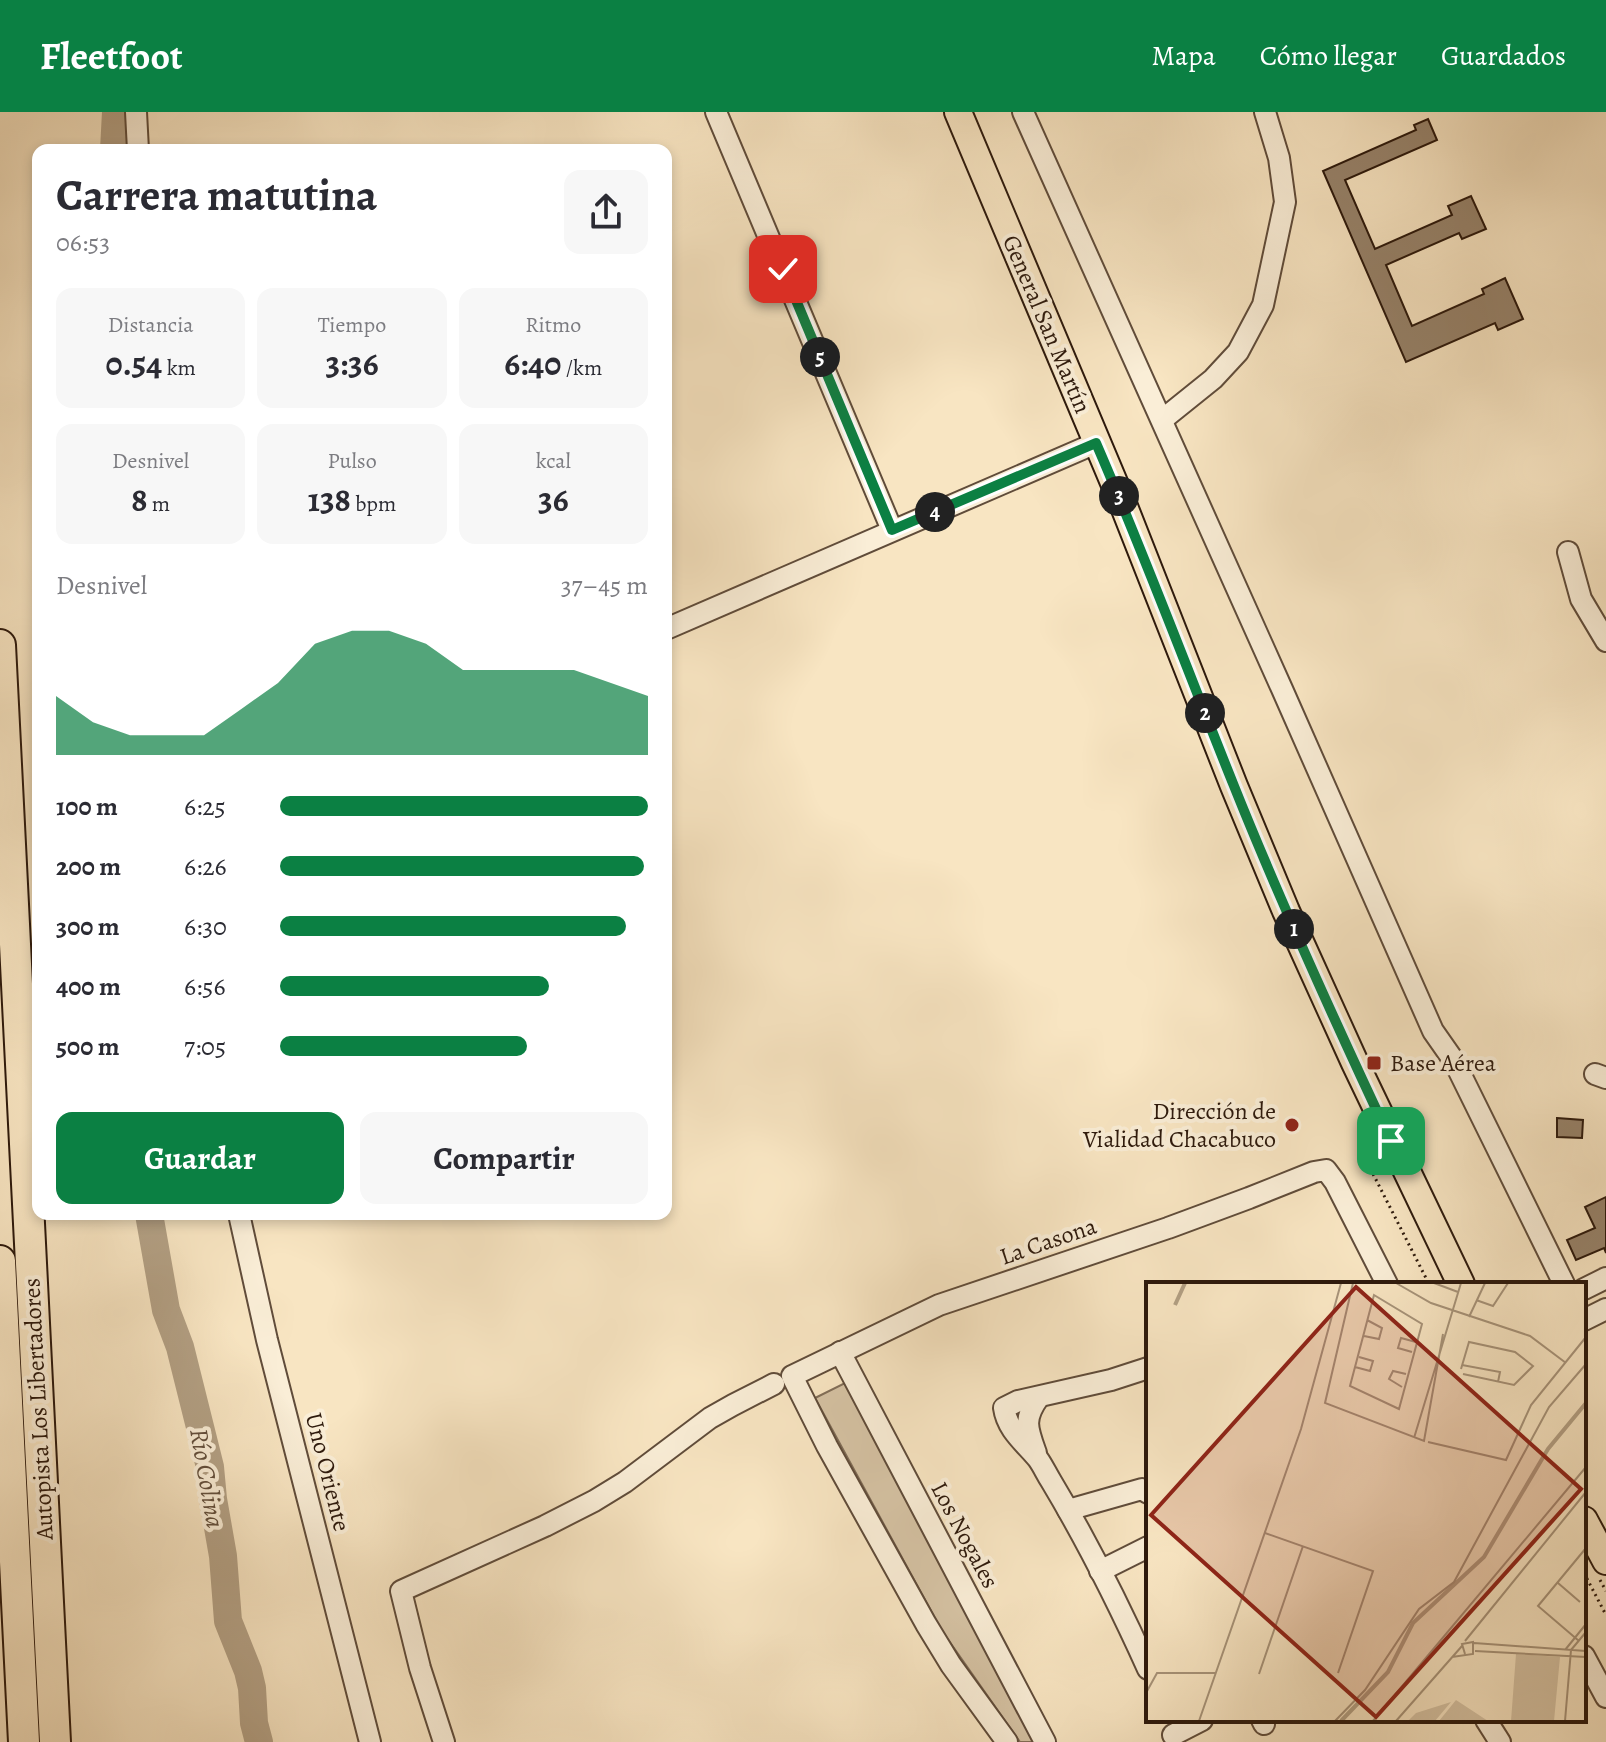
<!DOCTYPE html>
<html lang="es">
<head>
<meta charset="utf-8">
<style>
  :root { --surface:#fff; --page:#f7f7f7; --text:#2b2b33; --muted:#7c7c81; --accent:#0b8043 }
  body { margin:0; font-family:Alegreya,serif; background:var(--page); color:var(--text); height:100vh; display:flex; flex-direction:column; font-size:30px; white-space:nowrap }
  * { box-sizing:border-box; margin:0 }
  p { font-size:26px; color:var(--muted) }
  .icon { flex:none; width:44px; height:44px; fill:none; stroke:currentColor; stroke-width:2; stroke-linecap:round; stroke-linejoin:round }
  .map { position:relative; flex:1; overflow:hidden }
  .side { position:absolute; left:32px; top:32px; width:640px; height:1076px; display:flex; flex-direction:column; background:var(--surface); border-radius:16px; box-shadow:0 4px 12px #0003 }
  .side>* { flex:none }
  .pin { position:absolute; display:grid; place-items:center; width:68px; height:68px; color:#fff; margin:-34px; border-radius:16px; box-shadow:0 4px 12px #0006 }
  .km { position:absolute; width:40px; height:40px; margin:-20px; border-radius:50%; background:#222; color:#fff; font-size:22px; line-height:40px; text-align:center }
  .round { display:grid; place-items:center; flex:none; width:84px; height:84px; border-radius:16px; background:var(--page) }
  .headline { display:flex; align-items:center; justify-content:space-between; height:136px; padding:0 24px }
  h1 { font-size:44px; font-weight:700; line-height:60px }
  .metrics { display:grid; grid-template-columns:repeat(3,1fr); gap:12px; height:136px; padding:8px 24px }
  .metrics div { display:grid; align-content:center; border-radius:16px; background:var(--page); text-align:center }
  .metrics b { font-size:34px; font-weight:700 }
  .metrics small { font-size:22px; font-weight:400 }
  .metrics p { font-size:22px }
  .chart { height:224px; padding:16px 24px }
  .chart p { display:flex; justify-content:space-between }
  .chart svg { width:100%; height:144px; margin-top:8px; fill:var(--accent); opacity:.7 }
  .action { display:flex; gap:16px; margin-top:auto; padding:16px 24px }
  .action a { flex:1; height:92px; border-radius:16px; background:var(--accent); color:#fff; font-size:32px; font-weight:700; line-height:92px; text-align:center }
  .action a+a { background:var(--page); color:var(--text) }
  ul { padding:0 24px; list-style:none; font-size:26px }
  li { display:grid; grid-template-columns:128px 96px 1fr; align-items:center; height:60px }
  li i { height:20px; border-radius:10px; background:var(--accent) }
  header { display:flex; align-items:center; gap:48px; box-sizing:border-box; height:112px; padding:0 40px; background:var(--accent); color:#fff }
  header strong { font-size:38px }
  nav { display:flex; gap:44px; margin-inline-start:auto; font-size:28px }
  .map>svg:first-child { display:block }
  .green { fill:#d5c2a3; stroke:#816e58; stroke-width:2 }
  .lines { fill:none; stroke-linecap:round; stroke-linejoin:round }
  .river { stroke:#b3a084; stroke-width:28 }
  .building { fill:#97836b; stroke:#2d190c; stroke-width:2 }
  .minor-casing { stroke:#604c3a; stroke-width:24 }
  .major-casing { stroke:#2d190c; stroke-width:30 }
  .highway-casing { stroke:#2d190c; stroke-width:34 }
  .path { stroke:#2d190c; stroke-width:3; stroke-dasharray:2 4; stroke-linecap:butt }
  .minor { stroke:#faeed7; stroke-width:20 }
  .major { stroke:#f8e5c2; stroke-width:26 }
  .highway { stroke:#f8e5c2; stroke-width:30 }
  .route-casing { stroke:#fff; stroke-width:16 }
  .route { stroke:#0b8043; stroke-width:10 }
  .poi-dot { fill:#8f2418; stroke:#faeed7; stroke-width:3 }
  .labels { text-anchor:middle; dominant-baseline:central; stroke-width:8; stroke-linejoin:round; paint-order:stroke }
  .street-label { font-size:24px; fill:#2d190c; stroke:#faeed7 }
  .poi-label { font-size:24px; fill:#2d190c; stroke:#faeed7; text-anchor:start }
  .water-label { font-size:26px; font-style:italic; fill:#634f3c; stroke:#faeed7 }
  .inset-river { fill:none; stroke:#b3a084; stroke-width:4 }
  .inset-road { fill:none; stroke:#a79379; stroke-width:2 }
  .view { fill:#8f2418; fill-opacity:0.15; stroke:#8f2418; stroke-width:4 }
  .inset-edge { fill:none; stroke:#2d190c; stroke-width:4 }
</style>
</head>
<body>
<header>
<strong>Fleetfoot</strong>
<nav><a>Mapa</a><a>Cómo llegar</a><a>Guardados</a></nav>
</header>
<div class="map">
<svg width="1606" height="1630" viewBox="0 0 1606 1630">
  <rect width="100%" height="100%" fill="#f8e5c2"/>
  <filter id="stains"><feTurbulence type="fractalNoise" baseFrequency=".0025" numOctaves="4"/><feColorMatrix values="0 0 0 0 .2 0 0 0 0 .09 0 0 0 0 .02 0 0 0 .5 -.17"/></filter>
  <radialGradient id="worn" r=".72"><stop offset=".6" stop-color="#630" stop-opacity="0"/><stop offset="1" stop-color="#630" stop-opacity=".3"/></radialGradient>
  <polygon class="green" points="845,1271 1034,1630 1020,1630 942,1519 815,1286"/>
  <g class="lines">
    <g class="river">
      <polyline points="114,38 116,0"/>
      <polyline points="149,1102 166,1198 180,1235 210,1355 213,1387 223,1444 228,1509 248,1559 252,1576 254,1611 259,1630"/>
    </g>
  </g>
  <g class="building">
    <polygon points="1428,7 1437,28 1345,68 1375,137 1452,103 1448,94 1471,84 1486,117 1462,127 1459,121 1386,153 1412,214 1484,182 1482,177 1505,166 1523,207 1498,218 1495,211 1406,250 1323,59 1416,18 1414,13"/>
    <polygon points="1557,1006 1583,1008 1582,1026 1557,1025"/>
    <polygon points="1606,1085 1606,1141 1604,1136 1576,1148 1567,1128 1595,1116 1585,1095"/>
  </g>
  <g class="lines">
    <defs>
      <g id="minor">
        <polyline points="136,0 138,38"/>
        <polyline points="716,0 892,418"/>
        <polyline points="1023,0 1282,577 1433,919 1454,949 1564,1172"/>
        <polyline points="1162,308 1213,267 1238,240 1263,193 1285,90 1279,46 1265,0"/>
        <polyline points="1568,440 1581,487 1606,529"/>
        <polyline points="666,517 1096,331"/>
        <polyline points="1595,962 1606,966"/>
        <polyline points="239,1102 267,1228 370,1630"/>
        <polyline points="1584,1177 1606,1166"/>
        <polyline points="1584,1208 1606,1197"/>
        <polyline points="840,1240 1045,1630"/>
        <path d="M1148 1256 1111 1268 1018 1289 1004 1296C1007 1318 1025 1331 1038 1347 1043 1354 1046 1361 1051 1369 1087 1429 1119 1493 1148 1557"/>
        <path d="M1036 1341C1027 1316 1023 1307 1039 1285"/>
        <polyline points="1068,1398 1142,1377 1148,1381"/>
        <polyline points="1100,1459 1148,1435"/>
        <polyline points="1584,1544 1606,1585"/>
        <polyline points="1262,1608 1264,1612"/>
        <polyline points="1486,1608 1500,1630"/>
        <polyline points="1173,1623 1202,1608"/>
        <polyline points="444,1630 420,1556 401,1479 545,1414 594,1389 625,1370 710,1306 733,1293 774,1272"/>
        <polyline points="1007,1630 951,1553 926,1512 827,1334 792,1264 939,1193 1168,1116 1249,1086 1314,1060 1326,1058 1335,1070 1387,1172"/>
      </g>
      <g id="major">
        <polyline points="958,0 1123,392 1234,674 1286,799 1355,951 1461,1172"/>
        <polyline points="1584,1408 1606,1449"/>
      </g>
      <g id="highway">
        <polyline points="0,533 55,1630"/>
        <polyline points="0,1149 24,1630"/>
      </g>
    </defs>
    <use href="#minor" class="minor-casing"/>
    <use href="#major" class="major-casing"/>
    <use href="#highway" class="highway-casing"/>
    <g class="path">
      <polyline points="1375,1043 1367,1050 1429,1172"/>
      <polyline points="1584,1461 1606,1503"/>
      <polyline points="1600,1468 1606,1479"/>
    </g>
    <use href="#minor" class="minor"/>
    <use href="#major" class="major"/>
    <use href="#highway" class="highway"/>
  </g>
  <g class="lines">
    <defs>
      <path id="route" d="M783 157 892 418 1096 331C1145 444 1188 560 1234 674 1282 794 1336 912 1391 1029"/>
    </defs>
    <use href="#route" class="route-casing"/>
    <use href="#route" class="route"/>
  </g>
  <g class="poi-dot">
    <rect x="1366" y="943" width="16" height="16" rx="4"/>
    <circle cx="1292" cy="1013" r="8"/>
  </g>
  <g class="labels">
    <g class="street-label">
      <text transform="translate(1047 212) rotate(67)">General San Martín</text>
      <text transform="translate(1048 1129) rotate(-19)">La Casona</text>
      <text transform="translate(38 1297) rotate(-93)">Autopista Los Libertadores</text>
      <text transform="translate(328 1360) rotate(76)">Uno Oriente</text>
      <text transform="translate(965 1423) rotate(62)">Los Nogales</text>
    </g>
    <g class="poi-label">
      <text x="1390" y="951">Base Aérea</text>
      <text x="1276" y="999" text-anchor="end">Dirección de<tspan x="1276" dy="28">Vialidad Chacabuco</tspan></text>
    </g>
    <g class="water-label">
      <text transform="translate(207 1366) rotate(80)">Río Colina</text>
    </g>
  </g>
  <g transform="translate(1146 1170)">
    <rect width="440" height="440" fill="#f8e5c2"/>
    <path d="M370 372 414 375 408 439H365ZM310 418 342 439H293ZM305 420 289 439H262L270 431Z" fill="#d5c2a3"/>
    <path class="inset-river" d="M29 23 39 1M195 439 242 390 267 341 338 275 402 167 440 121"/>
    <path class="inset-road" d="M207 1 179 121 278 159 297 52M250 1 285 21 384 54 420 81M288 1 312 10M228 13 276 42 253 127 204 104ZM330 18 347 24 362 1M323 35 339 1M218 54 233 57 236 46 221 38M266 70 252 66 255 56 270 60M316 83 354 90 352 100M209 85 224 89 227 79 213 75M315 87 323 60 369 70 387 84 368 103 317 92M256 105 243 97 247 89 260 92M268 156 315 1M282 160 360 178 385 123 440 55M119 251 227 289 192 391M412 301 434 320M319 359 440 210M433 359 392 324 440 266M328 361 440 369M419 368 440 342M329 369 440 375M306 375 327 372V360L316 362 319 372M113 392 157 264M0 411 11 391H69M53 439 155 147 195 1M189 439 219 408 273 327 308 300 403 125 440 82M227 439 440 185M250 439 316 364M419 439 425 368 440 350"/>
    <path class="view" d="M210 5 435 207 230 435 5 233Z"/>
    <rect width="440" height="440" class="inset-edge"/>
  </g>
  <rect width="100%" height="100%" filter="url(#stains)"/>
  <rect width="100%" height="100%" fill="url(#worn)"/>
</svg>
<div class="pin" style="left:1391px;top:1029px;background:#1e9e55"><svg class="icon" aria-label="arrive" viewBox="0 0 24 24"><path d="M6 21V4h12l-3 4 3 4H6"/></svg></div>
<div class="pin" style="left:783px;top:157px;background:#d93025"><svg class="icon" aria-label="check" viewBox="0 0 24 24"><path d="M5 12l5 5 9-10"/></svg></div>
<b class="km" style="left:1294px;top:817px">1</b>
<b class="km" style="left:1205px;top:601px">2</b>
<b class="km" style="left:1119px;top:384px">3</b>
<b class="km" style="left:935px;top:400px">4</b>
<b class="km" style="left:820px;top:245px">5</b>
<section class="side">
<div class="headline"><div><h1>Carrera matutina</h1><p>06:53</p></div><a class="round"><svg class="icon" aria-label="share" viewBox="0 0 24 24"><path d="M12 15V3M7 8l5-5 5 5M5 13v7h14v-7"/></svg></a></div>
<div class="metrics">
<div><p>Distancia</p><b>0.54<small> km</small></b></div>
<div><p>Tiempo</p><b>3:36</b></div>
<div><p>Ritmo</p><b>6:40<small> /km</small></b></div>
</div>
<div class="metrics">
<div><p>Desnivel</p><b>8<small> m</small></b></div>
<div><p>Pulso</p><b>138<small> bpm</small></b></div>
<div><p>kcal</p><b>36</b></div>
</div>
<div class="chart"><p><span>Desnivel</span>37–45 m</p>
<svg viewBox="0 0 160 44" preserveAspectRatio="none"><path d="M0 44V26L10 34L20 38L30 38L40 38L50 30L60 22L70 10L80 6L90 6L100 10L110 18L120 18L130 18L140 18L150 22L160 26V44z"/></svg>
</div>
<ul>
<li><b>100 m</b>6:25<i style="width:100%"></i></li>
<li><b>200 m</b>6:26<i style="width:99%"></i></li>
<li><b>300 m</b>6:30<i style="width:94%"></i></li>
<li><b>400 m</b>6:56<i style="width:73%"></i></li>
<li><b>500 m</b>7:05<i style="width:67%"></i></li>
</ul>
<div class="action"><a>Guardar</a><a>Compartir</a></div>
</section>
</div>
</body>
</html>
